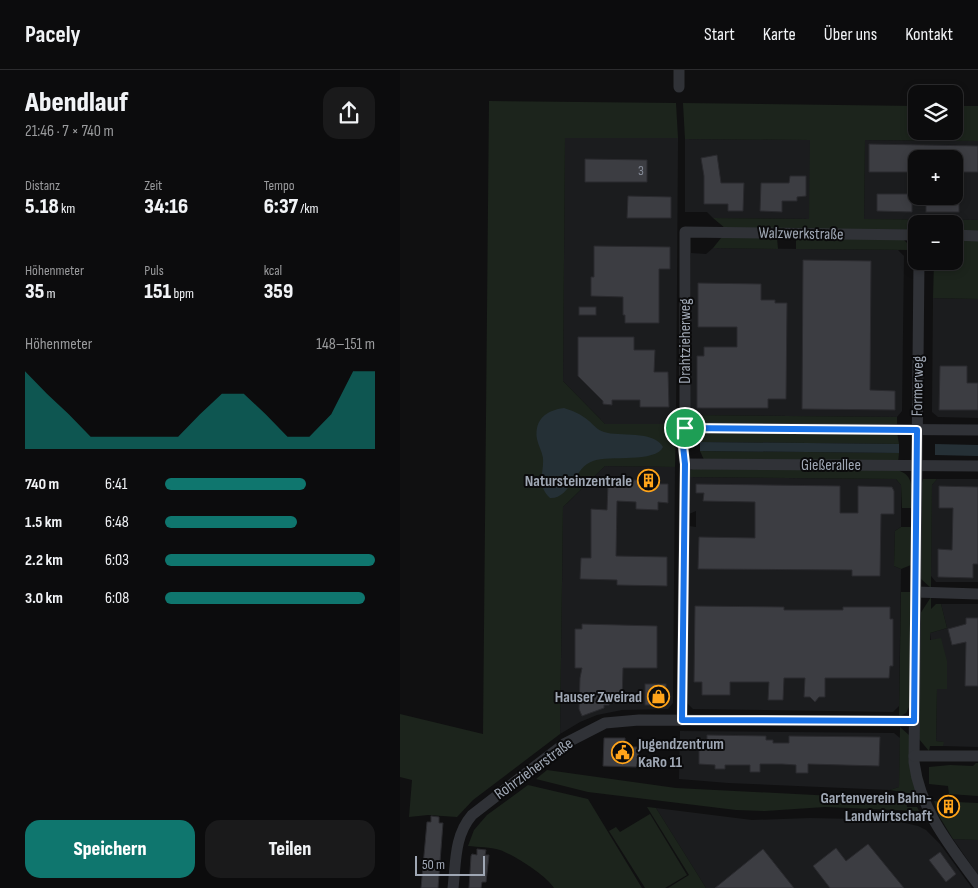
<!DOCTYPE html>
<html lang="de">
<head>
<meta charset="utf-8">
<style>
  :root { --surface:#0c0c0d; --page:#1a1a1b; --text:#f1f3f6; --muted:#9a9b9d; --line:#2c2c2e; --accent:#0f766e }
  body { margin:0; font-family:"Sofia Sans Condensed",sans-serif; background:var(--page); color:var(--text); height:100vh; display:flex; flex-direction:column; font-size:19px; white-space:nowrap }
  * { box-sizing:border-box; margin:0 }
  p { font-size:16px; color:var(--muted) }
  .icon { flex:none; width:28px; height:28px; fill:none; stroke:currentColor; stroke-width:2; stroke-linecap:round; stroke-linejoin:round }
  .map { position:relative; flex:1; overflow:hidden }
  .sheet { display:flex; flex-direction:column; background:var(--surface); width:400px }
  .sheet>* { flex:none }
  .tools { position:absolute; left:508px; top:15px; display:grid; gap:10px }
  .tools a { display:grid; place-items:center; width:55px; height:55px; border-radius:10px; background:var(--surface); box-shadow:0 2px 8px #0003,0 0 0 1px var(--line); font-size:25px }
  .scale { position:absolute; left:15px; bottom:12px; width:70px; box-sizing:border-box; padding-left:5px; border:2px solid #9fa7b4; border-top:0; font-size:14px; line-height:18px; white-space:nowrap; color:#9fa7b4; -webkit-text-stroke:4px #0b0b0c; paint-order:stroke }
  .pin { position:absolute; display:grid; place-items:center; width:42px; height:42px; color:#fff; margin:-21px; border:2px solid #fff; border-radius:50%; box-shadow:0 1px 5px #0007 }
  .round { display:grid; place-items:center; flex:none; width:52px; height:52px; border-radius:15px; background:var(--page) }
  .head { display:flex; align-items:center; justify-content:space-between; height:85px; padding:0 25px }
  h1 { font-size:28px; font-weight:800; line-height:38px }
  .metrics { display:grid; grid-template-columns:repeat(3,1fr); gap:8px; height:85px; padding:5px 25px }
  .metrics div { display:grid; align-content:center }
  .metrics b { font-size:21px; font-weight:800 }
  .metrics small { font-size:14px; font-weight:400 }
  .metrics p { font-size:14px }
  .chart { height:140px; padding:10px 25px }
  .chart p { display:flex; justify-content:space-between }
  .chart svg { width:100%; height:90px; margin-top:5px; fill:var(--accent); opacity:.7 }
  .cta { display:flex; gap:10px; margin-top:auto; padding:10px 25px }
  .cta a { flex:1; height:58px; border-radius:15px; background:var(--accent); color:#fff; font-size:20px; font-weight:800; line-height:58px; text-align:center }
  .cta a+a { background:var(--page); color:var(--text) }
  ul { padding:0 25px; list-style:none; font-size:16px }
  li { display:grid; grid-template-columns:80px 60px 1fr; align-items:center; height:38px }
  li i { height:12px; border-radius:6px; background:var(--accent) }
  header { display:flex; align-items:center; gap:30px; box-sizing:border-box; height:70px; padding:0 25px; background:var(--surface); border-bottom:1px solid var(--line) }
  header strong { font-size:24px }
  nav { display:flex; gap:28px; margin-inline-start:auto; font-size:18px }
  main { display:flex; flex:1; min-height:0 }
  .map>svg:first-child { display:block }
  .built { fill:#1b1c1e; fill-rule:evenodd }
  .green { fill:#1c241c }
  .water { fill:#253036 }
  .building { fill:#3c3d42; stroke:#2a2a2e }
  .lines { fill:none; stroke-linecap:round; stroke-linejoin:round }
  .minor { stroke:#303237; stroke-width:11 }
  .route-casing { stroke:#fff; stroke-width:10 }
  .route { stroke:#1a73e8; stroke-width:6 }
  .labels { text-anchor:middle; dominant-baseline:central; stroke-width:4; stroke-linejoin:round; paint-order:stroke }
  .number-label { font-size:14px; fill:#868c98 }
  .street-label { font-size:16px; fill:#9fa7b4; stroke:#0b0b0c }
  .poi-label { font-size:16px; font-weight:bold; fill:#9fa7b4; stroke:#0b0b0c; text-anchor:end }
</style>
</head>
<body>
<header>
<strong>Pacely</strong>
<nav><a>Start</a><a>Karte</a><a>Über uns</a><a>Kontakt</a></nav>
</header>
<main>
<section class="sheet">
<div class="head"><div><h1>Abendlauf</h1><p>21:46 · 7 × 740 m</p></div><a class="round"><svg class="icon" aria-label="share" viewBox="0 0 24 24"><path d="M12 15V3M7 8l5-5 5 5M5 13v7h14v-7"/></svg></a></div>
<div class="metrics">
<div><p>Distanz</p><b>5.18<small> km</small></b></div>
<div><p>Zeit</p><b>34:16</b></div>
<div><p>Tempo</p><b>6:37<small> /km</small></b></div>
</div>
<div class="metrics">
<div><p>Höhenmeter</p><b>35<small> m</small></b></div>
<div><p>Puls</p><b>151<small> bpm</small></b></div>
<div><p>kcal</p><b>359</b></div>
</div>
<div class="chart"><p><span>Höhenmeter</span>148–151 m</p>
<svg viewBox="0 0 160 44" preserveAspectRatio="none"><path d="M0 44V6L10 17L20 27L30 38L40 38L50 38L60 38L70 38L80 27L90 17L100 17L110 27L120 38L130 38L140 27L150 6L160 6V44z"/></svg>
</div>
<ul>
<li><b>740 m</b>6:41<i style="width:67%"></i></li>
<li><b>1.5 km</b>6:48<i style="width:63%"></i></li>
<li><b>2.2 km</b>6:03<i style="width:100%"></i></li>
<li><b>3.0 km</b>6:08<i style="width:95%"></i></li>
</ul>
<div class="cta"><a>Speichern</a><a>Teilen</a></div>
</section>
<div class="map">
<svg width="578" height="818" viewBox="0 0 578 818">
  <rect width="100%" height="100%" fill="#101011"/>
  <g class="built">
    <polygon points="165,67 278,68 276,354 205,354 163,311"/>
    <polygon points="285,69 410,70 410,149 313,148 307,142 285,142"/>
    <path d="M465 70 578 71V150L464 149ZM516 89H554V126H516Z"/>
    <polygon points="313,178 498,180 504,186 502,341 497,347 290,345 291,183 306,184"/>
    <polygon points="533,228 578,229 578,348 538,347 532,342"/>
    <polygon points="205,396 275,397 273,633 268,639 222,640 197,645 180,652 160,664 163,437"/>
    <polygon points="289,407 496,409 501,415 501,457 495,461 494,496 501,499 499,636 493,642 293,639 287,633 289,456 296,457 296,441 289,444"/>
    <polygon points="537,409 578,409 578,512 536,512 531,506 532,415"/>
    <polygon points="541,534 578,534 578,677 543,676 543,672 536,671 537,618 530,563 547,558"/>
    <polygon points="280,661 494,663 500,668 499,717 490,720 328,713 279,709"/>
    <polygon points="256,738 352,750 410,748 501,750 501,752 518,756 526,760 540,774 572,818 306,818"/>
    <polygon points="553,769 578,770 578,805"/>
  </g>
  <g class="green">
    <polygon points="89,31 276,33 278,68 165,68 163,311 205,354 276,354 275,397 205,396 163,437 160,664 73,730 57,747 28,745 9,747 12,710 0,707 0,644 83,664"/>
    <polygon points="283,33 516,36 516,61 554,61 554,36 578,36 578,71 465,70 464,149 578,150 578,161 554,161 554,154 516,154 516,160 325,158 313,148 409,149 410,70 285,69"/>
    <polygon points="321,168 377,168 378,179 313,178"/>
    <polygon points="396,168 503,169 514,180 396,179"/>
    <polygon points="554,170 578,170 578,229 533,228 534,191 554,191"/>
    <polygon points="290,345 497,347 497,356 295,354"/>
    <polygon points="300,361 497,362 499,374 300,372"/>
    <polygon points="300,381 499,383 498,393 305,392"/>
    <path d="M293 399 497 400C516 405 511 422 512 438H502L501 415 496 409 289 407V401Z"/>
    <polygon points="523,409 537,409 532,415 531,518 520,508 521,417"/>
    <polygon points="501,457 511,457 511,495 501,499 494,496 495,461"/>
    <polygon points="501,522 510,522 510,635 506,643 499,647"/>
    <polygon points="531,527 531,539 536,534 541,534 547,558 530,563 530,570 541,568 547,591 547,619 537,619 536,671 544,672 543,676 530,676 529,681 519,669 520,544"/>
    <polygon points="500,657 509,665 516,722 512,724 490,720 499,717"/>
    <polygon points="576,693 578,693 578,726 549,724 548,716 529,714 529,697 550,695 573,696"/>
    <polygon points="147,700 276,718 453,727 506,728 507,737 517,737 519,741 425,737 365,741 336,740 188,722 136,709"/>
    <path d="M128 715 188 729 242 818H154C147 806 114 785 100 780 90 777 79 777 68 776L74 760 87 745Z"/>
    <polygon points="534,731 578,733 578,770 553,769 539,746"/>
    <polygon points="247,737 256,738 306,818 268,818 289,805"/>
    <polygon points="250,744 287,805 265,818 245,818 209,761 216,757 220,762"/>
  </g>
  <g class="water">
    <path d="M164 338C173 341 181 344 189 351 194 355 197 360 204 362 219 367 254 360 263 377 256 393 209 385 193 391 174 397 171 429 150 428 136 414 144 405 143 388 142 381 138 375 137 369 134 349 147 340 164 338Z"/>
    <polygon points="300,372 499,374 499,383 300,381"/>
    <polygon points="535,374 578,375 578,386 535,385"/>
  </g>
  <g class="building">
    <polygon points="469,74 578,76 578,102 554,102 554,89 516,89 516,102 469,102"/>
    <polygon points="317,85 321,113 344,113 343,141 328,141 328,134 304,134 304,106 301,88"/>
    <polygon points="185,89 247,90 247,112 185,112"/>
    <polygon points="390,106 406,106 406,126 397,127 397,131 382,131 382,142 360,141 361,113 389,113"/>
    <polygon points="477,124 512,124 512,142 477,141"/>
    <polygon points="228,126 271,127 271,148 227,148"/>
    <rect x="526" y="126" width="33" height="16"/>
    <polygon points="194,176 270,177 270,199 259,199 259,253 225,253 225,245 223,245 223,227 191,226 191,207 194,207"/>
    <polygon points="403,190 471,191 470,320 495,321 495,340 402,339"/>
    <polygon points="298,213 361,214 361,230 375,230 375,233 387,233 386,329 368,329 368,338 297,338 297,286 304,286 304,277 337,277 337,257 298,257"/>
    <rect x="179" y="237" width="17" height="8"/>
    <polygon points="178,267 234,267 234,280 255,280 254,302 268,302 269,337 240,337 240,330 212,330 212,335 203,334 203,331 178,306"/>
    <polygon points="540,296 567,296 567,313 578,313 578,340 539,340"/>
    <polygon points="227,410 251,410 251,414 268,414 268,433 258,432 258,440 236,439 236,432 217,431 216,486 267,487 267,516 217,515 217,510 180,509 181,488 191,488 191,439 207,440 208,413 227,414"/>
    <polygon points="296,414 440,416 440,443 458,443 458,416 492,417 494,421 494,444 481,444 480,506 452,506 452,500 298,499 299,467 355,468 355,432 303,431 304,423 296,423"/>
    <polygon points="539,416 578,417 578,494 573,494 573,508 538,507 538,479 552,480 553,438 539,438"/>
    <polygon points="295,536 384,537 384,540 443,540 443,537 490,537 490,549 493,549 493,596 490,596 489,608 425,608 425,627 419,627 415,632 410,627 404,627 405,608 384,608 383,630 368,630 369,612 330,612 330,625 302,625 302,612 294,612"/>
    <polygon points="566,548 578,548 578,616 565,616 566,572 552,575 548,559 566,554"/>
    <polygon points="182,554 257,556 257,598 223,598 222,632 209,632 209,635 204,635 204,638 182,646 179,639 180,608 182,598 175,598 175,559 182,559"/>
    <rect x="245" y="614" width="21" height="21"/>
    <polygon points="307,665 366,666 366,670 373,670 373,673 389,673 389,666 480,667 479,696 408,694 408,703 396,703 396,695 382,694 360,694 360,702 350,702 350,695 325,695 325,699 315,699 315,695 299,694 299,673 307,673"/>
    <polygon points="204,668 225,668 225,677 237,677 237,681 239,682 237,688 239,688 236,697 203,696"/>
    <polygon points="31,746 39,747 39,753 43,753 38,818 21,818 27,752 31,752"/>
    <polygon points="468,774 504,818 430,818 413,796 436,778 446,791"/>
    <polygon points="77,779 86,780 85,785 89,785 86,812 82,812 81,818 69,818 71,786 72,784 77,785"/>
    <polygon points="363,779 394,818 315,818"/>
    <polygon points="540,782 556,804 546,812 529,790"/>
  </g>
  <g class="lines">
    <g class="minor">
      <polyline points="279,0 279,17"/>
      <polyline points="554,165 578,166"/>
      <path d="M519 191 514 692C520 740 550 776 578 814"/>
      <polyline points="285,358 578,360"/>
      <polyline points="285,394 578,396"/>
      <polyline points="516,522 578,524"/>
      <polyline points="282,650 285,394 283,376 285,358 285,162 516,165"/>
      <polyline points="514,686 578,686"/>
      <path d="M53 818C56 793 54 766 72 745L164 674 205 653 239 650 514 651"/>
    </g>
  </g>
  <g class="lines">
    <defs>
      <polygon id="route" points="285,358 517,360 514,651 282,650 285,394 283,376"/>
    </defs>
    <use href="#route" class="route-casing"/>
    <use href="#route" class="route"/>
  </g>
  <defs>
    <symbol id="building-ring" viewBox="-11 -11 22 22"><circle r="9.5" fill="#0b0b0c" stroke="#ffa41a" stroke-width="1.5"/><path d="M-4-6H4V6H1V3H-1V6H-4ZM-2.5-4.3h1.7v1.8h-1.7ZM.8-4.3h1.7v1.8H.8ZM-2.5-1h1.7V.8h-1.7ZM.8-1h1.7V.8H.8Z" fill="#ffa41a"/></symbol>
    <symbol id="shop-ring" viewBox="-11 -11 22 22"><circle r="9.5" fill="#0b0b0c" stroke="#ffa41a" stroke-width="1.5"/><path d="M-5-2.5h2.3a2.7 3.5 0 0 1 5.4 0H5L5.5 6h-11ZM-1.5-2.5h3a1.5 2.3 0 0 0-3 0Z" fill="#ffa41a"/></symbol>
    <symbol id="civic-ring" viewBox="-11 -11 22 22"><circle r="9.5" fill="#0b0b0c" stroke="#ffa41a" stroke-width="1.5"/><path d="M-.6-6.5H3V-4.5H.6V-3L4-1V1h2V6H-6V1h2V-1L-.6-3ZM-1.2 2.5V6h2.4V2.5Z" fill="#ffa41a"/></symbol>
  </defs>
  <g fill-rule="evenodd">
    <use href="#building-ring" x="236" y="398" width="25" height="25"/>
    <use href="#shop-ring" x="246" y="614" width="25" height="25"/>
    <use href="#civic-ring" x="210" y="670" width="25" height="25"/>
    <use href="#building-ring" x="536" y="724" width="25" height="25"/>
  </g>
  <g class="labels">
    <g class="number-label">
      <text x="241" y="100">3</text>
    </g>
    <g class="street-label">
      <text transform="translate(401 164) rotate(1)">Walzwerkstraße</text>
      <text transform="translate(285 271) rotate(-90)">Drahtzieherweg</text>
      <text transform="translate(518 316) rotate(-89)">Formerweg</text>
      <text x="431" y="395">Gießerallee</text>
      <text transform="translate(134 699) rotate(-36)">Rohrzieherstraße</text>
    </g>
    <g class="poi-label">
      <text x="232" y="411">Natursteinzentrale</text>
      <text x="242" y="627">Hauser Zweirad</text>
      <text x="238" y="674" text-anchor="start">Jugendzentrum<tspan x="238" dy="18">KaRo 11</tspan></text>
      <text x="532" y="728">Gartenverein Bahn-<tspan x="532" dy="18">Landwirtschaft</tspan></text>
    </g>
  </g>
</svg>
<div class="tools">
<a><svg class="icon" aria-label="layers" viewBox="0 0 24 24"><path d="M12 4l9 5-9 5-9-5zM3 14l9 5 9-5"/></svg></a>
<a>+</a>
<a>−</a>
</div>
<div class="scale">50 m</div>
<div class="pin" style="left:285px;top:358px;background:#1e9e55"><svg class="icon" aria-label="arrive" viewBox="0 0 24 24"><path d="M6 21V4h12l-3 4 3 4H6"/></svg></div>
</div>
</main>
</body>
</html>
